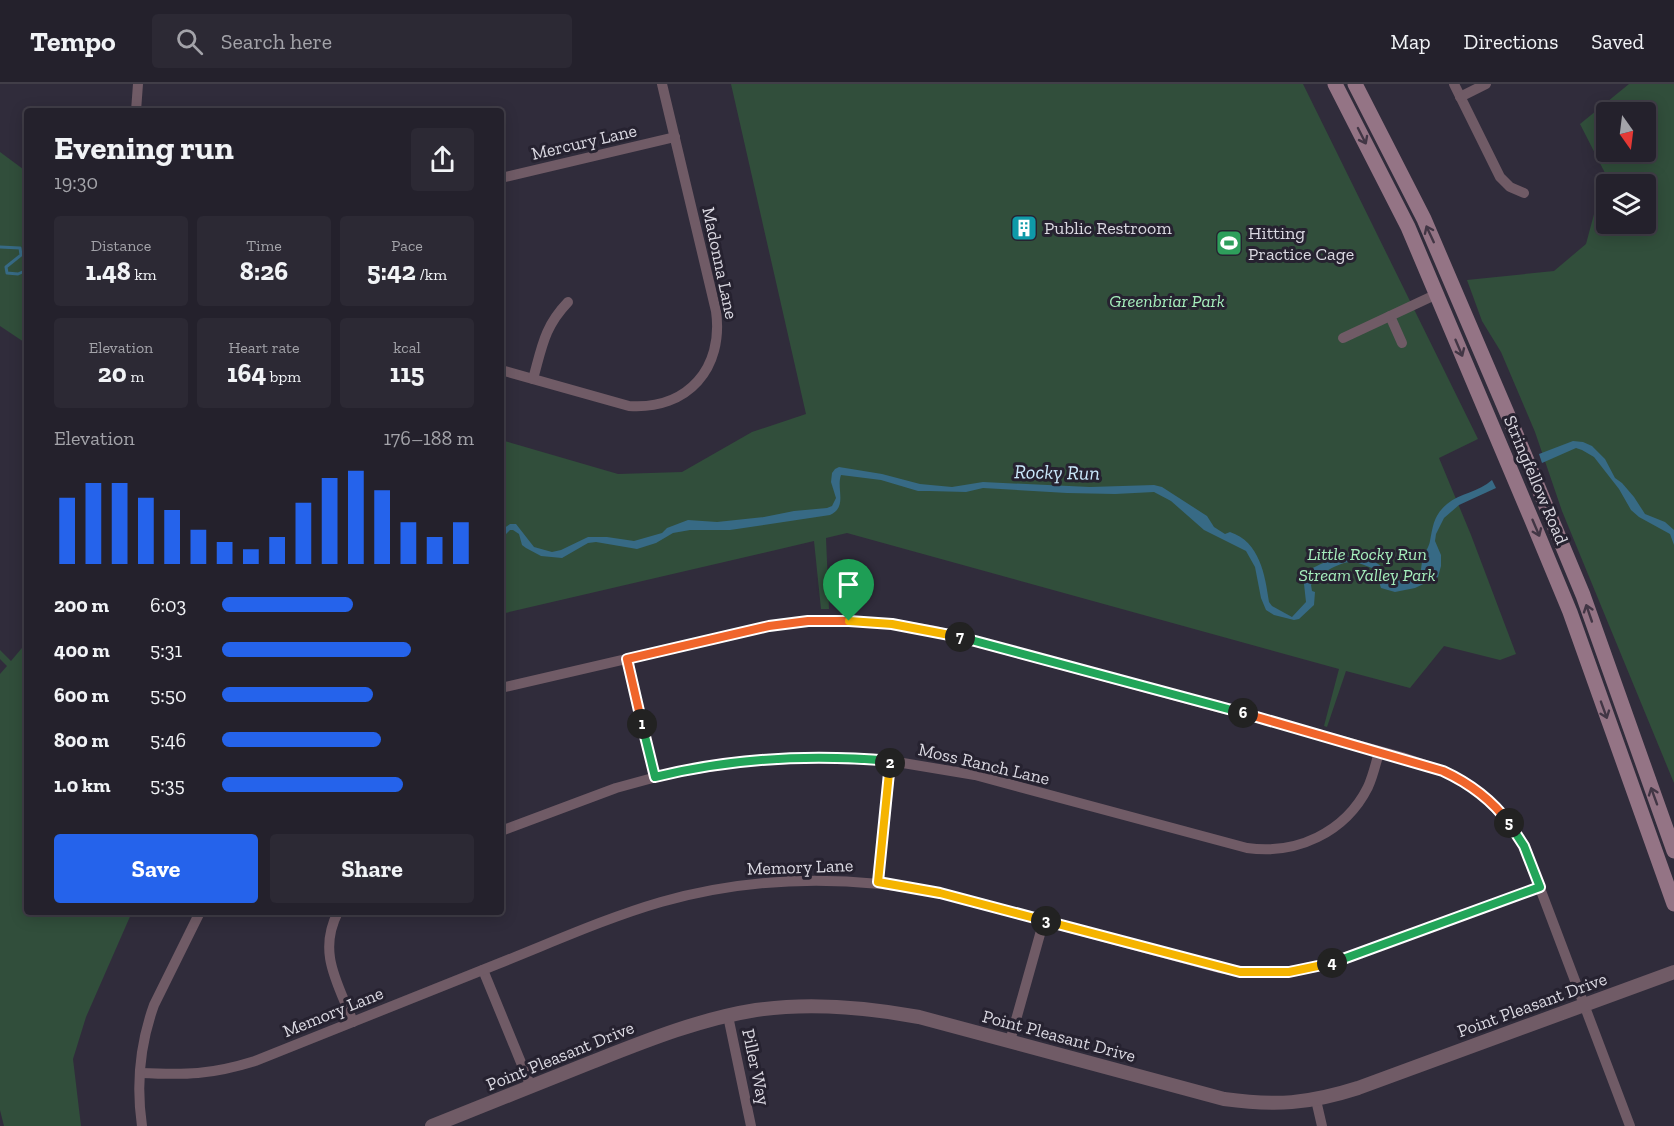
<!DOCTYPE html>
<html lang="en">
<head>
<meta charset="utf-8">
<style>
  :root { --surface:#24212c; --page:#2c2934; --text:#f1f3f6; --muted:#a3a3a9; --line:#413e48; --accent:#2563eb }
  body { margin:0; font-family:"Zilla Slab",serif; background:var(--page); color:var(--text); height:100vh; display:flex; flex-direction:column; font-size:22px; white-space:nowrap }
  * { box-sizing:border-box; margin:0 }
  p { font-size:20px; color:var(--muted) }
  .icon { flex:none; width:33px; height:33px; fill:none; stroke:currentColor; stroke-width:2; stroke-linecap:round; stroke-linejoin:round }
  .map { position:relative; flex:1; overflow:hidden }
  .details { position:absolute; left:24px; top:24px; width:480px; height:807px; display:flex; flex-direction:column; background:var(--surface); border-radius:6px; box-shadow:0 3px 15px #0003,0 0 0 2px var(--line) }
  .details>* { flex:none }
  .needle { width:39px; rotate:166deg }
  .controls { position:absolute; left:1596px; top:18px; display:grid; gap:12px }
  .controls a { display:grid; place-items:center; width:60px; height:60px; border-radius:6px; background:var(--surface); box-shadow:0 3px 15px #0003,0 0 0 2px var(--line); font-size:30px }
  .pin { position:absolute; display:grid; place-items:center; width:51px; height:51px; color:#fff; margin:-62px -26px; border-radius:50% 50% 50% 0; rotate:-45deg; box-shadow:0 0 6px #0007 }
  .pin .icon { rotate:45deg }
  .km { position:absolute; width:30px; height:30px; margin:-15px; border-radius:50%; background:#222; color:#fff; font-size:16px; line-height:30px; text-align:center }
  .round { display:grid; place-items:center; flex:none; width:63px; height:63px; border-radius:6px; background:var(--page) }
  .headline { display:flex; align-items:center; justify-content:space-between; height:102px; padding:0 30px }
  h1 { font-size:33px; font-weight:800; line-height:45px }
  .figures { display:grid; grid-template-columns:repeat(3,1fr); gap:9px; height:102px; padding:6px 30px }
  .figures div { display:grid; align-content:center; border-radius:6px; background:var(--page); text-align:center }
  .figures b { font-size:26px; font-weight:800 }
  .figures small { font-size:16px; font-weight:400 }
  .figures p { font-size:16px }
  .chart { height:168px; padding:12px 30px }
  .chart p { display:flex; justify-content:space-between }
  .chart svg { width:100%; height:108px; margin-top:6px; stroke:var(--accent); stroke-width:6 }
  .cta { display:flex; gap:12px; margin-top:auto; padding:12px 30px }
  .cta a { flex:1; height:69px; border-radius:6px; background:var(--accent); color:#fff; font-size:24px; font-weight:800; line-height:69px; text-align:center }
  .cta a+a { background:var(--page); color:var(--text) }
  ul { padding:0 30px; list-style:none; font-size:20px }
  li { display:grid; grid-template-columns:96px 72px 1fr; align-items:center; height:45px }
  li i { height:15px; border-radius:8px; background:var(--accent) }
  header { display:flex; align-items:center; gap:36px; box-sizing:border-box; height:84px; padding:0 30px; background:var(--surface); border-bottom:2px solid var(--line) }
  header strong { font-size:28px }
  nav { display:flex; gap:33px; margin-inline-start:auto; font-size:21px }
  .search { width:420px; height:54px; background:var(--page); display:flex; align-items:center; gap:15px; box-sizing:border-box; padding:0 21px; border-radius:6px; color:var(--muted); font-size:22px }
  .map>svg:first-child { display:block }
  .green { fill:#314e3b; fill-rule:evenodd }
  .water { fill:#376a85 }
  .lines { fill:none; stroke-linecap:round; stroke-linejoin:round }
  .stream { stroke:#376a85; stroke-width:3 }
  .minor { stroke:#705b66; stroke-width:10 }
  .tertiary { stroke:#705b66; stroke-width:14 }
  .secondary { stroke:#947485; stroke-width:15 }
  .oneway { stroke:#423645 }
  .split-1-casing { stroke:#fff; stroke-width:12 }
  .split-2-casing { stroke:#fff; stroke-width:12 }
  .split-3-casing { stroke:#fff; stroke-width:12 }
  .split-4-casing { stroke:#fff; stroke-width:12 }
  .split-5-casing { stroke:#fff; stroke-width:12 }
  .split-6-casing { stroke:#fff; stroke-width:12 }
  .split-7-casing { stroke:#fff; stroke-width:12 }
  .split-8-casing { stroke:#fff; stroke-width:12 }
  .split-1 { stroke:#f0652b; stroke-width:8 }
  .split-2 { stroke:#22a559; stroke-width:8 }
  .split-3 { stroke:#f5b400; stroke-width:8 }
  .split-4 { stroke:#f5b400; stroke-width:8 }
  .split-5 { stroke:#22a559; stroke-width:8 }
  .split-6 { stroke:#f0652b; stroke-width:8 }
  .split-7 { stroke:#22a559; stroke-width:8 }
  .split-8 { stroke:#f5b400; stroke-width:8 }
  .labels { text-anchor:middle; dominant-baseline:central; stroke-width:6; stroke-linejoin:round; paint-order:stroke }
  .street-label { font-size:18px; fill:#dad8e1; stroke:#262230 }
  .poi-label { font-size:18px; fill:#dad8e1; stroke:#262230; text-anchor:start }
  .park-label { font-size:18px; font-style:italic; fill:#a6efbd; stroke:#262230 }
  .water-label { font-size:20px; font-style:italic; fill:#cbe9fb; stroke:#262230 }
</style>
</head>
<body>
<header>
<strong>Tempo</strong>
<div class="search"><svg class="icon" aria-label="search" viewBox="0 0 24 24"><circle cx="10" cy="10" r="6"/><path d="M15 15l6 6"/></svg>Search here</div>
<nav><a>Map</a><a>Directions</a><a>Saved</a></nav>
</header>
<div class="map">
<svg width="1674" height="1042" viewBox="0 0 1674 1042">
  <rect width="100%" height="100%" fill="#302c3b"/>
  <g class="green">
    <polygon points="731,0 1303,0 1478,355 1439,374 1471,451 1516,570 1500,576 1444,562 1410,604 1346,587 1327,643 1324,642 1339,585 847,449 826,454 829,525 821,525 814,457 501,530 501,356 618,390 682,388 752,348 806,330"/>
    <path d="M1629 0H1674V699L1562 427 1535 348 1501 268 1482 237 1467 196 1554 187 1586 160 1605 89 1580 40ZM1606 28H1646V68H1606ZM1606 100H1646V140H1606Z"/>
    <polygon points="0,68 27,88 27,260 0,242"/>
    <polygon points="27,558 27,828 132,828 86,933 73,975 81,1042 4,1042 0,1026 0,590 7,582 0,575 0,566 11,577"/>
  </g>
  <g class="water">
    <polygon points="1573,357 1583,358 1592,362 1605,375 1615,394 1622,399 1634,413 1645,430 1665,438 1674,446 1674,461 1670,450 1639,433 1631,426 1619,405 1594,373 1582,366 1576,364 1542,379 1539,370"/>
    <path d="M839 383 882 390 920 400 952 403 983 398 1090 403 1154 401 1162 403 1207 432 1214 443 1225 450 1230 448C1260 458 1265 491 1269 518L1272 522 1292 533 1306 518 1303 491C1315 480 1345 469 1361 472 1365 473 1374 477 1378 480 1385 484 1387 494 1395 496 1403 498 1411 494 1419 492 1422 485 1421 480 1423 474 1425 468 1429 463 1430 457 1433 441 1434 431 1447 420 1460 409 1479 408 1492 396L1496 404 1459 421 1444 434 1436 450 1435 457 1441 471V482L1438 493 1415 504 1395 508 1381 504 1375 485C1368 483 1359 478 1352 478 1341 477 1316 491 1311 501L1312 507 1315 508 1314 521 1299 535 1294 536 1274 531 1266 526 1261 514 1255 483 1246 467 1204 446 1171 417 1154 408 1115 410 1067 409 983 404 966 408 929 407H918L881 396 841 391C836 405 848 423 830 431L730 446H690L673 449 656 459 637 465 596 458 588 459 562 474 541 472 526 464 522 461 519 450 513 446H510L501 455 503 445 510 440H516L534 463 552 468 561 466 588 453H607L634 457 662 449 667 444 688 436 717 438 764 433 794 427 827 424 832 422 836 414 831 398 832 389 835 385Z"/>
  </g>
  <g class="lines">
    <g class="stream">
      <polyline points="0,163 20,164 21,171 6,183 7,189 18,190 27,186"/>
      <polyline points="27,229 27,230"/>
    </g>
    <g class="minor">
      <polyline points="1454,0 1500,93 1510,103 1524,109"/>
      <polyline points="1460,13 1486,0"/>
      <polyline points="136,27 138,0"/>
      <polyline points="501,94 675,53"/>
      <polyline points="1390,232 1402,259"/>
      <polyline points="1343,254 1437,210"/>
      <path d="M501 286 629 322C688 326 724 284 716 227L662 0"/>
      <path d="M533 295C542 263 544 243 568 218"/>
      <polyline points="627,575 655,693"/>
      <polyline points="501,604 769,542 808,537 849,537 893,540 936,547 1402,673 1443,687 1465,698 1483,711 1508,738 1524,762 1630,1042"/>
      <path d="M501 747 616 704 671 689 744 677 832 673 891 677 975 691 1247 764C1296 771 1345 749 1368 703 1373 692 1376 679 1379 668"/>
      <polyline points="878,798 891,677"/>
      <path d="M338 828C317 869 338 899 353 938"/>
      <polyline points="483,886 531,1003"/>
      <polyline points="728,932 751,1042"/>
      <polyline points="1010,957 1044,836"/>
      <path d="M140 989C186 991 210 991 255 977 337 944 418 912 500 879 553 858 606 834 661 818 753 792 847 791 940 809L1219 884C1259 891 1293 889 1332 879L1540 803"/>
      <polyline points="1316,1016 1322,1042"/>
      <path d="M142 1042C136 1001 140 960 154 921L200 828"/>
    </g>
    <path class="tertiary" d="M432 1042C485 1021 539 999 592 978 645 957 699 935 756 926 811 918 865 923 919 933L1224 1015C1276 1022 1308 1020 1358 1004L1674 888"/>
    <g class="secondary">
      <polyline points="1335,0 1408,143 1536,446 1570,528 1674,820"/>
      <polyline points="1355,0 1424,135 1513,343 1583,511 1674,767"/>
    </g>
  </g>
  <defs><path id="oneway-shaft" d="M-6 0H5M1.5-3L5.5 0L1.5 3" fill="none" stroke-width="1.6" stroke-linecap="round" stroke-linejoin="round" transform="scale(1.5)"/></defs>
  <g class="oneway">
    <use href="#oneway-shaft" transform="translate(1362 52) rotate(63)"/>
    <use href="#oneway-shaft" transform="translate(1430 150) rotate(-115)"/>
    <use href="#oneway-shaft" transform="translate(1459 264) rotate(67)"/>
    <use href="#oneway-shaft" transform="translate(1536 444) rotate(67)"/>
    <use href="#oneway-shaft" transform="translate(1589 529) rotate(-109)"/>
    <use href="#oneway-shaft" transform="translate(1604 626) rotate(70)"/>
    <use href="#oneway-shaft" transform="translate(1654 712) rotate(-110)"/>
  </g>
  <g class="lines">
    <defs>
      <polyline id="split-1" points="642,640 627,575 769,542 808,537 849,537"/>
      <path id="split-2" d="M642 640 655 693C732 674 812 670 891 677L890 679"/>
      <polyline id="split-3" points="890,679 878,798 940,809 1046,837"/>
      <polyline id="split-4" points="1046,837 1240,888 1289,888 1332,879"/>
      <polyline id="split-5" points="1332,879 1540,803 1524,762 1509,739"/>
      <path id="split-6" d="M1243 629 1443 687C1469 699 1492 716 1509 739"/>
      <polyline id="split-7" points="960,553 1243,629"/>
      <polyline id="split-8" points="849,537 892,540 960,553"/>
    </defs>
    <use href="#split-1" class="split-1-casing"/>
    <use href="#split-2" class="split-2-casing"/>
    <use href="#split-3" class="split-3-casing"/>
    <use href="#split-4" class="split-4-casing"/>
    <use href="#split-5" class="split-5-casing"/>
    <use href="#split-6" class="split-6-casing"/>
    <use href="#split-7" class="split-7-casing"/>
    <use href="#split-8" class="split-8-casing"/>
    <use href="#split-1" class="split-1"/>
    <use href="#split-2" class="split-2"/>
    <use href="#split-3" class="split-3"/>
    <use href="#split-4" class="split-4"/>
    <use href="#split-5" class="split-5"/>
    <use href="#split-6" class="split-6"/>
    <use href="#split-7" class="split-7"/>
    <use href="#split-8" class="split-8"/>
  </g>
  <defs>
    <symbol id="building-square" viewBox="-11 -11 22 22"><rect x="-9" y="-9" width="18" height="18" rx="4" fill="#0f9aa8" stroke="#262230"/><path d="M-4-6H4V6H1V3H-1V6H-4ZM-2.5-4.3h1.7v1.8h-1.7ZM.8-4.3h1.7v1.8H.8ZM-2.5-1h1.7V.8h-1.7ZM.8-1h1.7V.8H.8Z" fill="#fff"/></symbol>
    <symbol id="stadium-square" viewBox="-11 -11 22 22"><rect x="-9" y="-9" width="18" height="18" rx="4" fill="#2e9e5b" stroke="#262230"/><path d="M0-5a6.5 5 0 1 0 0 10a6.5 5 0 1 0 0-10ZM-3.5-1.8h7v3.6h-7Z" fill="#fff"/></symbol>
  </defs>
  <g fill-rule="evenodd">
    <use href="#building-square" x="1009" y="129" width="30" height="30"/>
    <use href="#stadium-square" x="1214" y="144" width="30" height="30"/>
  </g>
  <g class="labels">
    <g class="street-label">
      <text transform="translate(584 58) rotate(-13)">Mercury Lane</text>
      <text transform="translate(720 179) rotate(78)">Madonna Lane</text>
      <text transform="translate(1536 396) rotate(67)">Stringfellow Road</text>
      <text transform="translate(984 680) rotate(13)">Moss Ranch Lane</text>
      <text transform="translate(800 783) rotate(-2)">Memory Lane</text>
      <text transform="translate(1532 921) rotate(-20)">Point Pleasant Drive</text>
      <text transform="translate(333 928) rotate(-22)">Memory Lane</text>
      <text transform="translate(1059 952) rotate(15)">Point Pleasant Drive</text>
      <text transform="translate(560 972) rotate(-22)">Point Pleasant Drive</text>
      <text transform="translate(756 983) rotate(78)">Piller Way</text>
    </g>
    <g class="poi-label">
      <text x="1044" y="144">Public Restroom</text>
      <text x="1248" y="149">Hitting<tspan x="1248" dy="21">Practice Cage</tspan></text>
    </g>
    <g class="park-label">
      <text x="1167" y="217">Greenbriar Park</text>
      <text x="1367" y="470">Little Rocky Run<tspan x="1367" dy="21">Stream Valley Park</tspan></text>
    </g>
    <g class="water-label">
      <text transform="translate(1057 388) rotate(1)">Rocky Run</text>
    </g>
  </g>
</svg>
<div class="controls">
<a><svg class="needle" viewBox="-14 -14 28 28"><path d="M0-13l5 13h-10z" fill="#e53935"/><path d="M0 13l5-13h-10z" fill="#a3a3a9"/></svg></a>
<a><svg class="icon" aria-label="layers" viewBox="0 0 24 24"><path d="M12 4l9 5-9 5-9-5zM3 14l9 5 9-5"/></svg></a>
</div>
<div class="pin" style="left:849px;top:537px;background:#1e9e55"><svg class="icon" aria-label="arrive" viewBox="0 0 24 24"><path d="M6 21V4h12l-3 4 3 4H6"/></svg></div>
<b class="km" style="left:642px;top:640px">1</b>
<b class="km" style="left:890px;top:679px">2</b>
<b class="km" style="left:1046px;top:837px">3</b>
<b class="km" style="left:1332px;top:879px">4</b>
<b class="km" style="left:1509px;top:739px">5</b>
<b class="km" style="left:1243px;top:629px">6</b>
<b class="km" style="left:960px;top:553px">7</b>
<section class="details">
<div class="headline"><div><h1>Evening run</h1><p>19:30</p></div><a class="round"><svg class="icon" aria-label="share" viewBox="0 0 24 24"><path d="M12 15V3M7 8l5-5 5 5M5 13v7h14v-7"/></svg></a></div>
<div class="figures">
<div><p>Distance</p><b>1.48<small> km</small></b></div>
<div><p>Time</p><b>8:26</b></div>
<div><p>Pace</p><b>5:42<small> /km</small></b></div>
</div>
<div class="figures">
<div><p>Elevation</p><b>20<small> m</small></b></div>
<div><p>Heart rate</p><b>164<small> bpm</small></b></div>
<div><p>kcal</p><b>115</b></div>
</div>
<div class="chart"><p><span>Elevation</span>176–188 m</p>
<svg viewBox="0 0 160 44" preserveAspectRatio="none"><path d="M5 44V17M15 44V11M25 44V11M35 44V17M45 44V22M55 44V30M65 44V35M75 44V38M85 44V33M95 44V19M105 44V9M115 44V6M125 44V14M135 44V27M145 44V33M155 44V27"/></svg>
</div>
<ul>
<li><b>200 m</b>6:03<i style="width:52%"></i></li>
<li><b>400 m</b>5:31<i style="width:75%"></i></li>
<li><b>600 m</b>5:50<i style="width:60%"></i></li>
<li><b>800 m</b>5:46<i style="width:63%"></i></li>
<li><b>1.0 km</b>5:35<i style="width:72%"></i></li>
</ul>
<div class="cta"><a>Save</a><a>Share</a></div>
</section>
</div>
</body>
</html>
